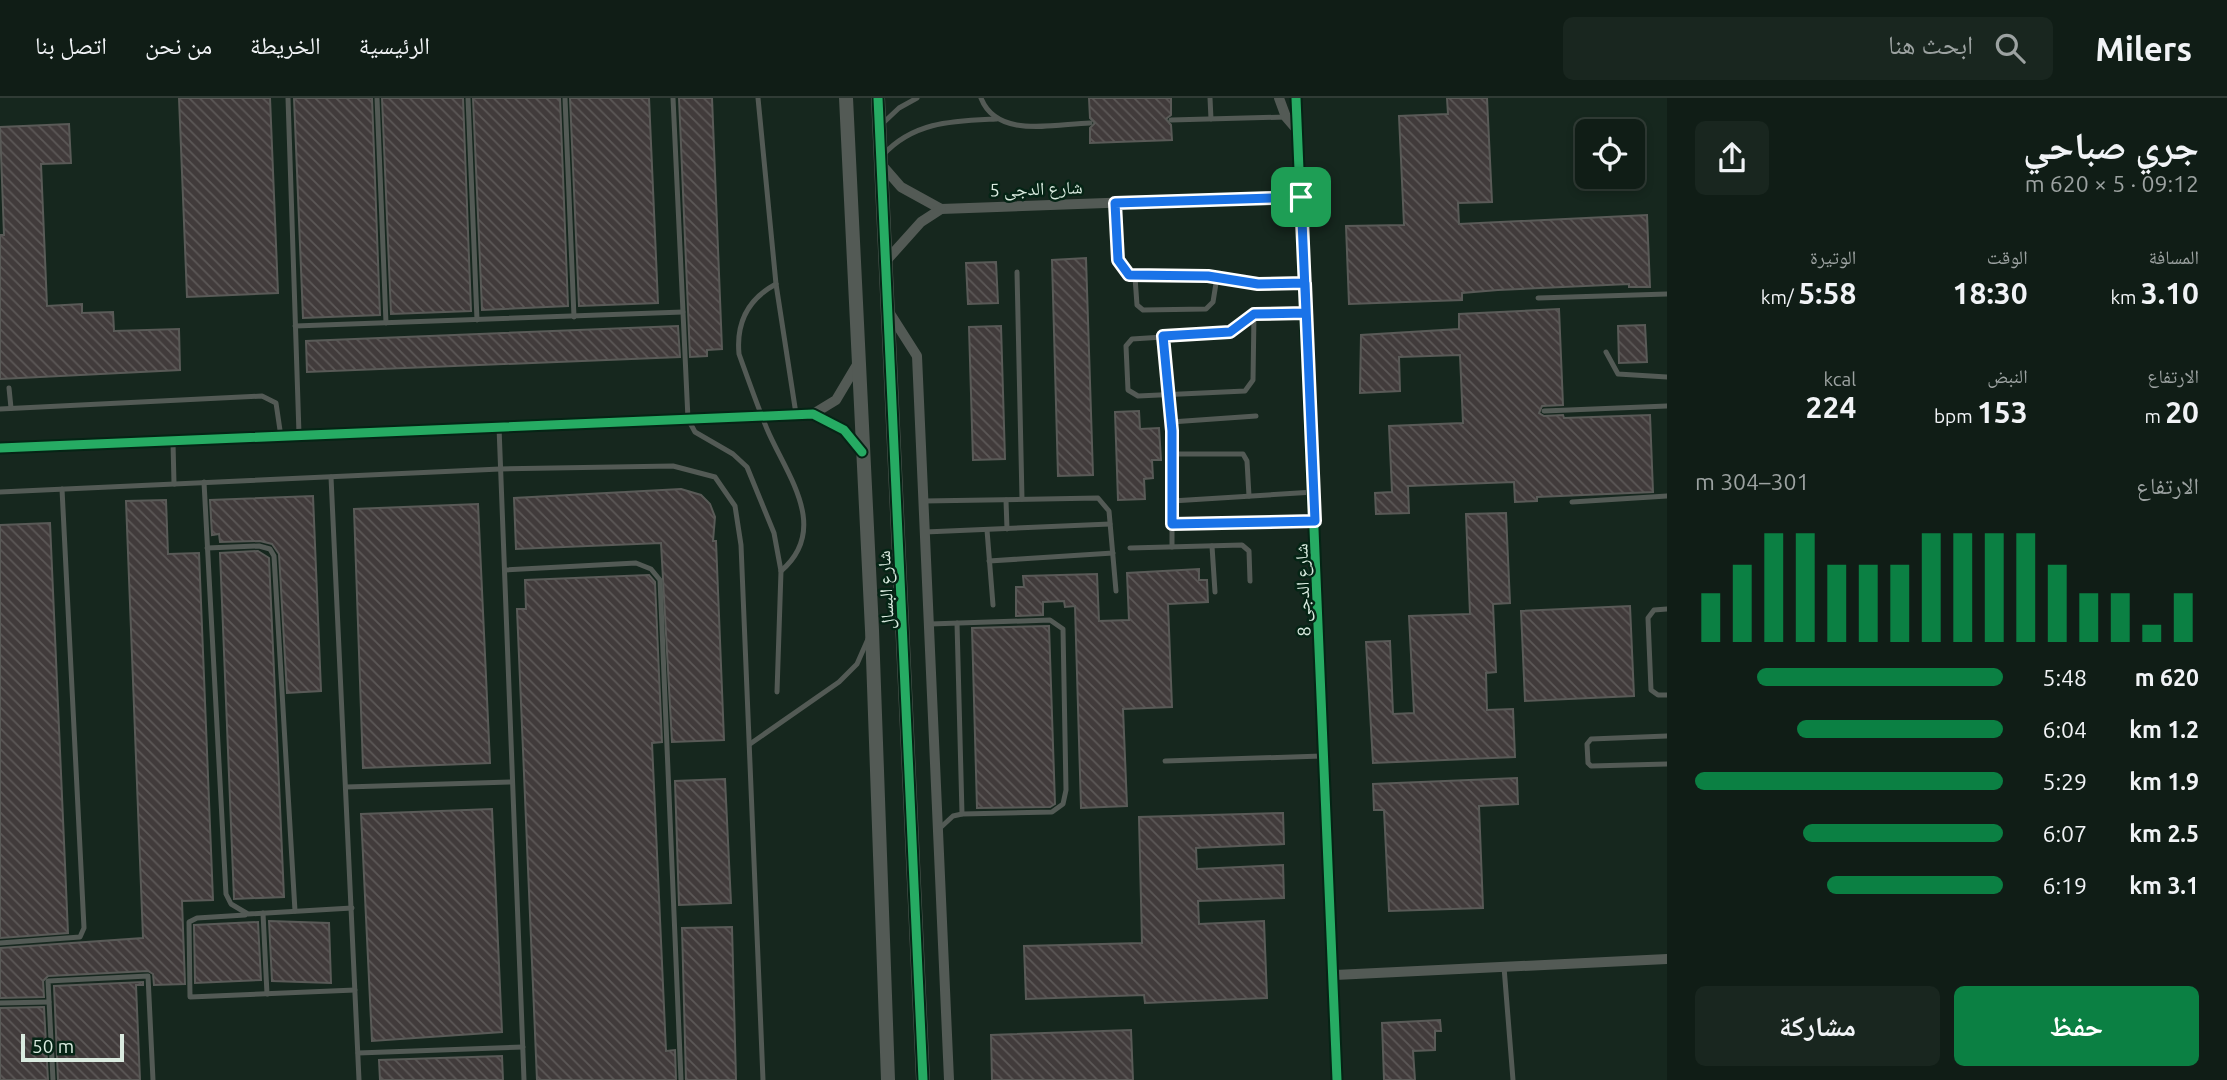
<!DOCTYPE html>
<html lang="ar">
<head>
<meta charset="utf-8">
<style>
  :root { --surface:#101d16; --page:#19261f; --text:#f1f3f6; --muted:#9ca2a1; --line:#303b35; --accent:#0b8043 }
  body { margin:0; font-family:Ubuntu,"Noto Naskh Arabic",sans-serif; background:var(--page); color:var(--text); direction:rtl; height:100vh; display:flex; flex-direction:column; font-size:26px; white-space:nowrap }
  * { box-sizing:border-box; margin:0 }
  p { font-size:23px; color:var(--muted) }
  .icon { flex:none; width:38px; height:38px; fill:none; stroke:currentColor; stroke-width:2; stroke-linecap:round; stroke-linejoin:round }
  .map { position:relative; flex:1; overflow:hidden; direction:ltr }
  .drawer { display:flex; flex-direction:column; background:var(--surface); width:560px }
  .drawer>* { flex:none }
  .controls { position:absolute; left:1575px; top:21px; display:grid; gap:14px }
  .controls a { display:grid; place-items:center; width:70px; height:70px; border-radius:10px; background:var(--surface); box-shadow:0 4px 10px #0003,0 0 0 2px var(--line); font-size:35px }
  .scale { position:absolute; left:21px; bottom:18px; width:103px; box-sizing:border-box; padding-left:7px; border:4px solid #daebe0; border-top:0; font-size:19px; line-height:24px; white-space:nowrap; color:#daebe0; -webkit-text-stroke:5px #052415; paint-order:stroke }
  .pin { position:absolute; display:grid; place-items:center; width:60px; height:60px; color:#fff; margin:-30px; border-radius:14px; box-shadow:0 4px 10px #0006 }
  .round { display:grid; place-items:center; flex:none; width:74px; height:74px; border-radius:10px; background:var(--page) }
  .overview { display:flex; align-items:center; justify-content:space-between; height:119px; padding:0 28px }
  h1 { font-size:38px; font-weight:700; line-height:52px }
  .figures { display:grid; grid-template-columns:repeat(3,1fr); gap:10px; height:119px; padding:7px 28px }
  .figures div { display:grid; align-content:center }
  .figures b { font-size:30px; font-weight:700 }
  .figures small { font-size:19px; font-weight:400 }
  .figures p { font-size:19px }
  .chart { height:196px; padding:14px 28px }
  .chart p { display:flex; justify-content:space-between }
  .chart svg { width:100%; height:126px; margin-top:7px; stroke:var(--accent); stroke-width:6 }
  .primary-button { display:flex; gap:14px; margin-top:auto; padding:14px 28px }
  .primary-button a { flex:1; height:80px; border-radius:10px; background:var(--accent); color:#fff; font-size:28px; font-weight:700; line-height:80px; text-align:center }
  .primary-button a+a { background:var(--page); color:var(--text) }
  ul { padding:0 28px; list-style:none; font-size:23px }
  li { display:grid; grid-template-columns:112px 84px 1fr; align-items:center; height:52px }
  li i { height:18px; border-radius:9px; background:var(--accent) }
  header { display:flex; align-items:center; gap:42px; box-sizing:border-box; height:98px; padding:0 35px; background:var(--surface); border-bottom:2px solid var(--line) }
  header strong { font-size:33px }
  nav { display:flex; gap:38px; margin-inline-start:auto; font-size:24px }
  .search { width:490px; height:63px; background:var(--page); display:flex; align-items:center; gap:18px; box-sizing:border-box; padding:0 24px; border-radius:10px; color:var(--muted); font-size:26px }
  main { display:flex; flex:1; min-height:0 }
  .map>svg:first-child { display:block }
  .building { fill:url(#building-back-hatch); stroke:#595a57; stroke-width:2 }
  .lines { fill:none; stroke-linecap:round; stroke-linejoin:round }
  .service { stroke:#535a55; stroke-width:5 }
  .minor { stroke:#535a55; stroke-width:10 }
  .tertiary { stroke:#535a55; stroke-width:14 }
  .cycleway-casing { stroke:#052415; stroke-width:13 }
  .cycleway { stroke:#26ab63; stroke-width:9 }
  .route-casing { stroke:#fff; stroke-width:14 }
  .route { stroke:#1a73e8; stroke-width:9 }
  .labels { text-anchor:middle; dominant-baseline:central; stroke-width:5; stroke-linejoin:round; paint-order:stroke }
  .street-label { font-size:18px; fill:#daebe0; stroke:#052415 }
</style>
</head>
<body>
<header>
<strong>Milers</strong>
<div class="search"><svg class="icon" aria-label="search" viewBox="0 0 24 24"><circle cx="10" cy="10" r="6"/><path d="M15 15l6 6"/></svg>ابحث هنا</div>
<nav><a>الرئيسية</a><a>الخريطة</a><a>من نحن</a><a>اتصل بنا</a></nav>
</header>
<main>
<section class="drawer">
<div class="overview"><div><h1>جري صباحي</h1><p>09:12 · 5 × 620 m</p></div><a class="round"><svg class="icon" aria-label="share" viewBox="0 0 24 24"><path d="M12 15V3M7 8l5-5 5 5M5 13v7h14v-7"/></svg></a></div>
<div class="figures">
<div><p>المسافة</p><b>3.10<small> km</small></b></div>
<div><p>الوقت</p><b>18:30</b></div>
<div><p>الوتيرة</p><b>5:58<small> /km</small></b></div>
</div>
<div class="figures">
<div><p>الارتفاع</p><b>20<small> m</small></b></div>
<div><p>النبض</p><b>153<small> bpm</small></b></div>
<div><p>kcal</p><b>224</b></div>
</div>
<div class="chart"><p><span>الارتفاع</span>301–304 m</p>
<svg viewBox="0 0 160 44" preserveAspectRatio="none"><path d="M5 44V27M15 44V17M25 44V6M35 44V6M45 44V17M55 44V17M65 44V17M75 44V6M85 44V6M95 44V6M105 44V6M115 44V17M125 44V27M135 44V27M145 44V38M155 44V27"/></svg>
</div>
<ul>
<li><b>620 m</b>5:48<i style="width:80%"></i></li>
<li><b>1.2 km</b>6:04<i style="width:67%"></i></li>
<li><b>1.9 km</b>5:29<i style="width:100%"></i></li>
<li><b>2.5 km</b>6:07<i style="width:65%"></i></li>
<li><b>3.1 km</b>6:19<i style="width:57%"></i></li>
</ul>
<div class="primary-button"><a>حفظ</a><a>مشاركة</a></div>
</section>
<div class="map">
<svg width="1667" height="982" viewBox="0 0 1667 982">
  <defs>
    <pattern id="building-back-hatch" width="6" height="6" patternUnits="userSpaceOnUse" patternTransform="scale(1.75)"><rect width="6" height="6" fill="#413b3b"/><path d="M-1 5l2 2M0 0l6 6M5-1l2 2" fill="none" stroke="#5c5857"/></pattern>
  </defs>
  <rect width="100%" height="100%" fill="#16271e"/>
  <g class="building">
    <polygon points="179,0 270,0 278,195 187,199"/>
    <polygon points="294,0 372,0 380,217 303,220"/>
    <polygon points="382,0 463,0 471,213 391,216"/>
    <polygon points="473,0 560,0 568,208 482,212"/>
    <polygon points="570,0 649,0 658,205 579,208"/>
    <polygon points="679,0 712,0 722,251 707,252 707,258 690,259"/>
    <polygon points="1089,0 1171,0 1171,17 1166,21 1171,27 1172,42 1090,45 1090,30 1095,25 1090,20"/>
    <polygon points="1447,0 1487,0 1492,104 1458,105 1459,126 1647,117 1650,189 1629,189 1629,186 1498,192 1462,195 1462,202 1349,206 1346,128 1404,127 1399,18 1448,16"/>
    <polygon points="69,26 71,65 41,66 47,208 82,206 82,215 113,214 114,233 179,231 180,272 0,281 0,137 4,137 0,29"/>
    <polygon points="1086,160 1093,377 1058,378 1052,162"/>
    <polygon points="996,164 998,205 968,206 966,165"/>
    <polygon points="1559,211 1563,307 1542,308 1539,315 1544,318 1563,317 1564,320 1650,317 1653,394 1537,399 1537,403 1515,404 1514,384 1408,388 1409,415 1376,416 1375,395 1392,394 1389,328 1463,325 1460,257 1399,259 1400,293 1360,295 1361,237 1459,231 1459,216"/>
    <polygon points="1645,227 1647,264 1619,265 1618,228"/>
    <polygon points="678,228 680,259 307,274 306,243"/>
    <polygon points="1001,228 1005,361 973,362 969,229"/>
    <polygon points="1139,313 1140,331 1159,330 1161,362 1152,362 1153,380 1144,381 1145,401 1118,402 1115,314"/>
    <polygon points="681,391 701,397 710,406 715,419 713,443 716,443 724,642 672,644 661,445 516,451 514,400"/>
    <polygon points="313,398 321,593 287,595 279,456 272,446 260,443 220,444 219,436 212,437 210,402"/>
    <polygon points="166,402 168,456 199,455 213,802 182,803 185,886 154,887 153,876 148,873 48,878 43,883 44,899 0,900 0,850 143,840 126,403"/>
    <polygon points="478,406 490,665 363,670 354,411"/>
    <polygon points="1506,415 1510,505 1493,506 1496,574 1486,575 1487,612 1513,611 1515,659 1373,665 1366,544 1390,543 1393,616 1414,615 1409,518 1470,516 1466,416"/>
    <polygon points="50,425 68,835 0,840 0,427"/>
    <polygon points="258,453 269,460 284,799 234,801 220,455"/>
    <polygon points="1199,471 1199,482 1207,482 1208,504 1168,506 1172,609 1123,611 1127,708 1081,710 1075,508 1065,509 1064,503 1043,504 1043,517 1016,518 1016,489 1024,489 1023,478 1097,476 1099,523 1129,522 1127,475"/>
    <polygon points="649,477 655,484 662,644 652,645 666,953 675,952 676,982 537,982 517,511 526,511 525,482"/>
    <polygon points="1630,508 1634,598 1525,603 1521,513"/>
    <polygon points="1049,528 1055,706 1050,709 977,710 972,530"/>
    <polygon points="1517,680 1518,706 1479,708 1483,810 1389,813 1384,712 1374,712 1373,686"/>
    <polygon points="725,681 731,805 679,807 675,683"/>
    <polygon points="492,711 502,934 372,943 361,716"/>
    <polygon points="1283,715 1284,746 1196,750 1197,771 1283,767 1284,800 1198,803 1199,826 1264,823 1267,900 1145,905 1144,897 1026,901 1024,848 1142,845 1139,719"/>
    <polygon points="269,823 329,825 331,885 272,883"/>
    <polygon points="258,824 261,882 195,885 194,827"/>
    <polygon points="732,829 736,982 686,982 682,830"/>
    <polygon points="143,884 143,887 136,887 140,982 58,982 54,888"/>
    <polygon points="44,909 48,982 0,982 0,910"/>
    <polygon points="1440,922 1441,933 1435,933 1435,952 1413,953 1415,982 1384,982 1382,925"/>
    <polygon points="1131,932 1133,982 992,982 991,937"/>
    <polygon points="502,958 503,982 380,982 379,962"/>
  </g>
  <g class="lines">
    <g class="service">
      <polyline points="288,0 299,336"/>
      <polyline points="377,0 386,225"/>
      <polyline points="468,0 477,222"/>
      <polyline points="565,0 574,219"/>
      <polyline points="673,0 688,321 695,334 733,356 747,369 774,435 781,473 777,594"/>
      <polyline points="758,0 776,186 796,316"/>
      <path d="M981 0C997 41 1054 26 1090 25"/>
      <polyline points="1210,0 1211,21"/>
      <polyline points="1171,22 1286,19"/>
      <polyline points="882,26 899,10 917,0"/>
      <path d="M883 57C914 23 954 23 996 21"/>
      <polyline points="1115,105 1118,162 1129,177 1199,177 1234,184 1305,185"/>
      <polyline points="1017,174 1022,401"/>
      <polyline points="1135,179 1137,207 1143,212 1206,211 1213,204 1217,179"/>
      <path d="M776 186C748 201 736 224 739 256 748 281 757 307 767 331 786 376 831 430 781 473"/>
      <polyline points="1538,200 1667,196"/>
      <polygon points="1254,216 1253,282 1245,293 1138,298 1128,292 1126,248 1132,241 1226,235"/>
      <polyline points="1254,216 1306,215"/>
      <polyline points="295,228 683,214"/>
      <polyline points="1163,238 1172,333 1172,449"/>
      <polyline points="1606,254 1618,276 1667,279"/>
      <polyline points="9,290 11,310"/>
      <polyline points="0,311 262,298 276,305 281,339"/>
      <polyline points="1544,313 1667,308"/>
      <polyline points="1171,324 1256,318"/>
      <polyline points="499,329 524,982"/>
      <polyline points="173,344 174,386"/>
      <polyline points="1172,356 1243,356 1247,363 1249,398"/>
      <polyline points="331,379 359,982"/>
      <polyline points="204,384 226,796 231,806 248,816 352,810"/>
      <polyline points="0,394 500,371 673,368 715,379 735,408 741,447 763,982"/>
      <polyline points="1006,402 1007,431"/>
      <polyline points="924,403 1098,400 1109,413 1116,493"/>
      <polyline points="1172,403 1314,394"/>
      <polyline points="1572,404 1667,398"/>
      <polyline points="1172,426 1315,423"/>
      <polyline points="987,432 993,507"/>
      <polyline points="925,434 1110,426"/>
      <polyline points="1212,448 1215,494"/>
      <polyline points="207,450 259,448 270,451 274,458 295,813"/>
      <polyline points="1130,450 1242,447 1249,453 1250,483"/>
      <polyline points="989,463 1113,455"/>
      <polyline points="505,472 636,465 651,471 660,482 681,982"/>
      <polyline points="1667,511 1654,512 1648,520 1651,592 1658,597 1667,597"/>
      <polyline points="957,525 962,716"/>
      <polyline points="930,526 1050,522 1063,531 1066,692 1063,706 1052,714 962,716 953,718 939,731"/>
      <polyline points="1667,638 1591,641 1587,646 1588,665 1591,668 1667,666"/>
      <polyline points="750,646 839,584 857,566 868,541"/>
      <polyline points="1165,663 1322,658"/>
      <polyline points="346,689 512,684"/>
      <polyline points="263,815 267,896"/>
      <polyline points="245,817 197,820 189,824 190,899 355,892"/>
      <polyline points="0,845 80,839 84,830 62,391"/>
      <polyline points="1504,869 1513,982"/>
      <polyline points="0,905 49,904"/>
      <polyline points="358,955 523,949"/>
      <polyline points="53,982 48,883 148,878 153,982"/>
    </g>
    <g class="minor">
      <polyline points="1279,0 1286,19 1298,33"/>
      <polyline points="1296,0 1337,982"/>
      <polyline points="881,66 901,89 941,111 1301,98"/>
      <polyline points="886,163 921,124 941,111"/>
      <polyline points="889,214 917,258 949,982"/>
      <polyline points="813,316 836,302 858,265"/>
      <polyline points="0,350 813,316 844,332 862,354"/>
      <polyline points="1335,877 1667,861"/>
    </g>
    <g class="tertiary">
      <polyline points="846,0 872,532 888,982"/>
      <polyline points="878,0 923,982"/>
    </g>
    <defs>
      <g id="cycleway">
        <polyline points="878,0 923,982"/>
        <polyline points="1296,0 1337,982"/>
        <polyline points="0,350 813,316 844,332 862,354"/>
      </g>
    </defs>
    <use href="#cycleway" class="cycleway-casing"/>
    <use href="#cycleway" class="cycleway"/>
  </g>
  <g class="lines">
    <defs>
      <polyline id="route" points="1301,99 1115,105 1118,162 1129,177 1208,178 1258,186 1305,185 1315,423 1172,426 1172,333 1163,238 1230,234 1254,216 1306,215 1301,99"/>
    </defs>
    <use href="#route" class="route-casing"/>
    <use href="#route" class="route"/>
  </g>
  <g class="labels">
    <g class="street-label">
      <text transform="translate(1036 90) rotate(-2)">شارع الدجى 5</text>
      <text transform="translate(885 492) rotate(-93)">شارع البسال</text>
      <text transform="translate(1302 492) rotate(-92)">شارع الدجى 8</text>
    </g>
  </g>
</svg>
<div class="controls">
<a><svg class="icon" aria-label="locate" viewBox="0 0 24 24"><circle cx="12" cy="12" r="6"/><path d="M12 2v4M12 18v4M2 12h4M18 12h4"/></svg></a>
</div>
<div class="scale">50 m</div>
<div class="pin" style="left:1301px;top:99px;background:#1e9e55"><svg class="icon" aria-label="arrive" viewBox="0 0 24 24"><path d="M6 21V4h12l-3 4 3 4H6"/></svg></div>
</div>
</main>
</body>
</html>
